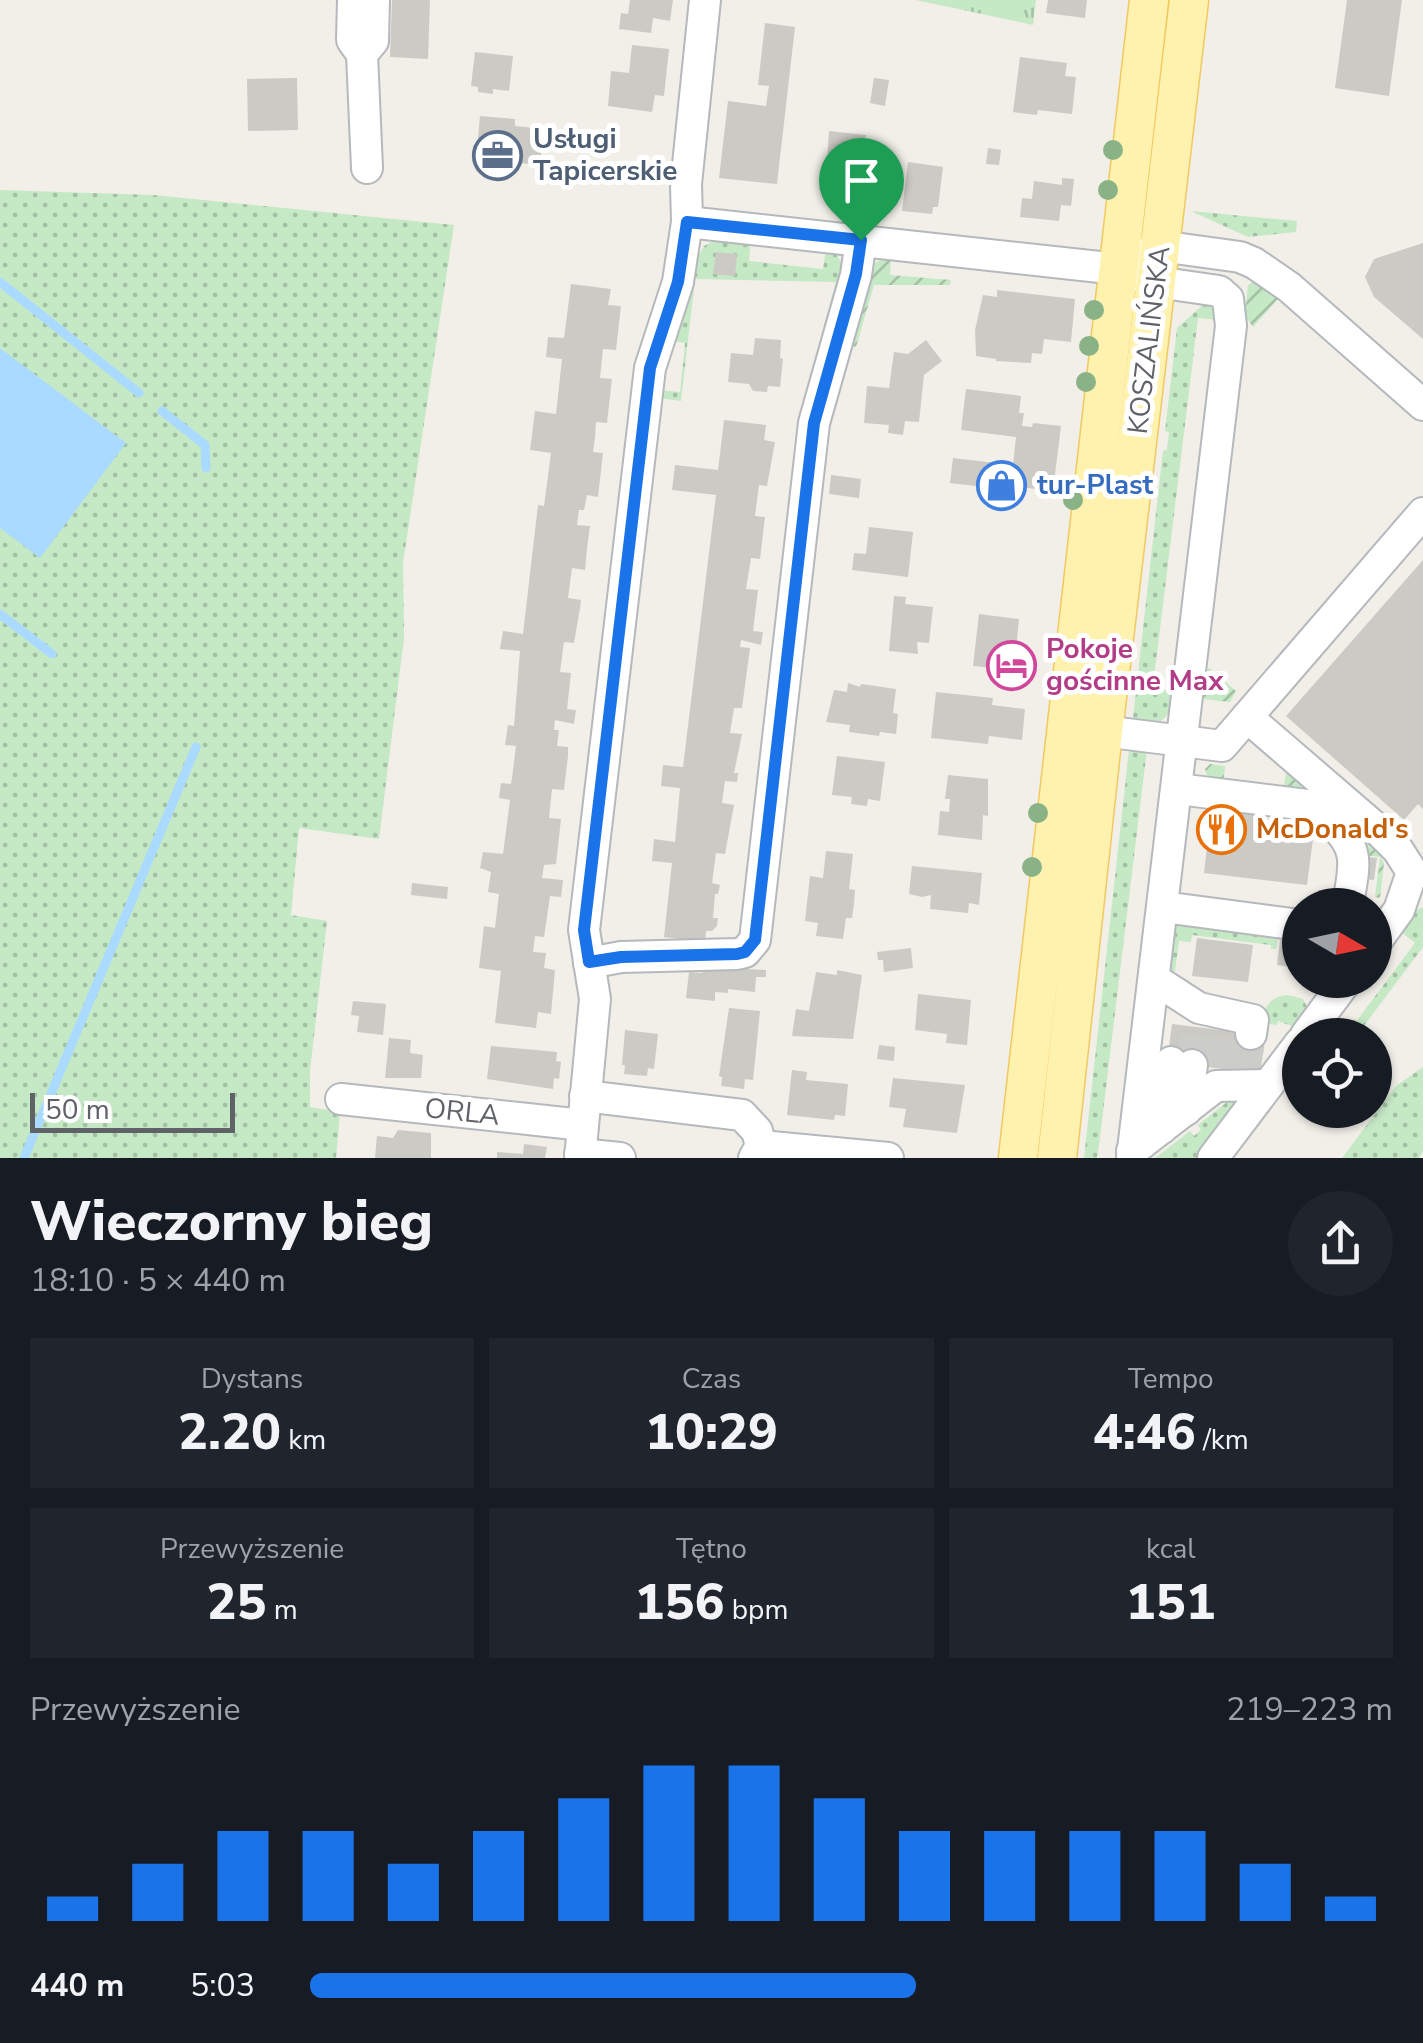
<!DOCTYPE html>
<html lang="pl">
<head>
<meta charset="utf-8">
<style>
  :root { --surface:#171b24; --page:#20242c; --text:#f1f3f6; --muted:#9ea1a6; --accent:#1a73e8 }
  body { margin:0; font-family:"Nunito Sans",sans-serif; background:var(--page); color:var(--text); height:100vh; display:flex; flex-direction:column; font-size:38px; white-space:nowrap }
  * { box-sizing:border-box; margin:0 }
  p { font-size:32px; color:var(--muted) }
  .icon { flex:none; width:55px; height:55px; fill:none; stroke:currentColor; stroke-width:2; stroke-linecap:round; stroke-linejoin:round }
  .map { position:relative; height:1158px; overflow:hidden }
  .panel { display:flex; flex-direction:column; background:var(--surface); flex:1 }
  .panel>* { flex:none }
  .needle { width:65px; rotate:99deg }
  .fabs { position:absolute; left:1282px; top:888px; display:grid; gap:20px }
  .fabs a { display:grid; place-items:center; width:110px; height:110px; border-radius:50%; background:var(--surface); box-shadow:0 2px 8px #0004; font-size:50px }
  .scale { position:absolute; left:30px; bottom:25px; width:205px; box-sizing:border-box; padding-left:10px; border:5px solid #5f6368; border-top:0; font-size:28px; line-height:35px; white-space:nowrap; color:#5f6368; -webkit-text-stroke:8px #fff; paint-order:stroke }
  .pin { position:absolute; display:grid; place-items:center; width:85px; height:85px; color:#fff; margin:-102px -42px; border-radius:50% 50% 50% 0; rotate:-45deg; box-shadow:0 0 10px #0007 }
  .pin .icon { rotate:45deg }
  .round { display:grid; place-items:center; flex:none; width:105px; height:105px; border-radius:52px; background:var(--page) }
  .head { display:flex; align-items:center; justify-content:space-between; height:170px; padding:0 30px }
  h1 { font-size:55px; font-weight:800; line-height:75px }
  .stats { display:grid; grid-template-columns:repeat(3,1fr); gap:15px; height:170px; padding:10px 30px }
  .stats div { display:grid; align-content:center; border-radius:0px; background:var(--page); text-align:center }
  .stats b { font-size:50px; font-weight:800 }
  .stats small { font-size:28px; font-weight:400 }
  .stats p { font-size:28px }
  .chart { height:280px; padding:20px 30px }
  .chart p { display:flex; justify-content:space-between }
  .chart svg { width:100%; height:180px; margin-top:10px; stroke:var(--accent); stroke-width:6 }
  ul { padding:0 30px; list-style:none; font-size:32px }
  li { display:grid; grid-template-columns:160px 120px 1fr; align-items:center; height:75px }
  li i { height:25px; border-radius:12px; background:var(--accent) }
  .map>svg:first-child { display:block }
  .grass { fill:url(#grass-dots) }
  .park { fill:url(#park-tufts) }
  .garden { fill:url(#garden-furrows) }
  .water { fill:#aadaff }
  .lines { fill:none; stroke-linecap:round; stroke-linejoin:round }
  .stream { stroke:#aadaff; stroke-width:9 }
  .building { fill:#cccac5 }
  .minor-tunnel { stroke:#ccccc8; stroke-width:30; stroke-dasharray:30 15; stroke-linecap:butt }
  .minor-casing { stroke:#b5b8bc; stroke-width:34 }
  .major-casing { stroke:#f2c960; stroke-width:41 }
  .minor { stroke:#fff; stroke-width:30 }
  .major { stroke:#fff2af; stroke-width:38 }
  .tree { fill:#89b387 }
  .route-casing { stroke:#fff; stroke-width:20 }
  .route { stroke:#1a73e8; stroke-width:12 }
  .labels { text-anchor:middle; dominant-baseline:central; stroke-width:10; stroke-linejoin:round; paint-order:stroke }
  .service-label { font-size:28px; font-weight:bold; fill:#4e5e75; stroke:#fff; text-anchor:start }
  .street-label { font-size:28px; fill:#5f6368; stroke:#fff }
  .shop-label { font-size:28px; font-weight:bold; fill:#366cbe; stroke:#fff; text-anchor:start }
  .hotel-label { font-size:28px; font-weight:bold; fill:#b23c85; stroke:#fff; text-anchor:start }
  .food-label { font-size:28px; font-weight:bold; fill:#c56008; stroke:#fff; text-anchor:start }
</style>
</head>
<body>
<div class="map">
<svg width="1423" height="1158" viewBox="0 0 1423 1158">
  <defs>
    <pattern id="grass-dots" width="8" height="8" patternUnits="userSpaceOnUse" patternTransform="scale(2.5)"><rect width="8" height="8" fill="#c5e8c5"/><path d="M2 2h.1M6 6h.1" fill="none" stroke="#a3c0a4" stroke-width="1.8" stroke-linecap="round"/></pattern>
    <pattern id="park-tufts" width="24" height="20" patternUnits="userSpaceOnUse" patternTransform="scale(2.5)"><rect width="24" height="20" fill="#c5e8c5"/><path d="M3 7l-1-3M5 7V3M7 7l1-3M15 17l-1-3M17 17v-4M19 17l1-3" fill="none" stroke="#a3c0a4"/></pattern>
    <pattern id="garden-furrows" width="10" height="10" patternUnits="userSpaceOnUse" patternTransform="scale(2.5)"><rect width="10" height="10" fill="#c5e8c5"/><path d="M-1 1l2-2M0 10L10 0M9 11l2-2" fill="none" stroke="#a3c0a4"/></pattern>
  </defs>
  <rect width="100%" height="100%" fill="#f1efe8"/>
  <g class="grass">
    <polygon points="0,190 153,195 454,225 403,563 404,638 379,839 299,828 291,915 327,921 310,1071 310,1107 340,1112 336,1158 0,1158"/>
    <polygon points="1191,211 1297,221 1296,232 1248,237"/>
    <polygon points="718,239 751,239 749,261 823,269 826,248 833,249 844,267 824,349 818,348 836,282 695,279 681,401 657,398 659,390 680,392 685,343 668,340 700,253 704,246"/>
    <path d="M1206 302 1214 303 1219 320 1198 318 1153 686 1174 690C1172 706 1170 720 1153 724L1133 718 1163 451 1167 450 1169 432 1165 431 1177 328Z"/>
    <polygon points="1137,748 1147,749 1099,1145 1097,1158 1084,1158 1129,750"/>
    <polygon points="1423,907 1423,947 1357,1035 1346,1035 1415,943 1399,930 1413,912"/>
    <polygon points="1173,923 1300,936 1300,940 1278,938 1276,949 1271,949 1271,945 1192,935 1191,942 1179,941 1175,971 1171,972 1168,970"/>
    <path d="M1288 995 1303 999 1307 1007 1295 1027 1278 1021 1277 1025 1262 1023C1264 1007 1270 996 1288 995Z"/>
    <polygon points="1423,1067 1423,1152 1419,1158 1342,1158 1396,1086"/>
    <polygon points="1232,1098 1237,1099 1238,1103 1197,1158 1155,1158 1190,1131 1194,1136 1201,1130 1198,1125"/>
  </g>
  <polygon class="park" points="916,0 1036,0 1033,25"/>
  <g class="garden">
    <polygon points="891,256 890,275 951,280 950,285 874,285 856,347 847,344 871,268 876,262"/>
    <polygon points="1257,280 1280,297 1253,327 1245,316 1248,285"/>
    <polygon points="1209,668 1236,691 1230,702 1203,699 1206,671"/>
    <polygon points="1210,764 1225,766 1223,785 1283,793 1286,773 1298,778 1376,848 1384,863 1380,898 1375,897 1380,857 1363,855 1365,839 1316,798 1217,786 1208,779 1205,769"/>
  </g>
  <polygon class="water" points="0,348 126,443 40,558 0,528"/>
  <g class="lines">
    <g class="stream">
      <polyline points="0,282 139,393"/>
      <polyline points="162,411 205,445 206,468"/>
      <polyline points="0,614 52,654"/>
      <polyline points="24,1158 196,747"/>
    </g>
  </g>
  <g class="building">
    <polygon points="392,0 430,0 428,59 390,57"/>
    <polygon points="630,0 673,0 670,21 653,18 651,33 619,29 621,13 628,14"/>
    <polygon points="1048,0 1087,0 1085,18 1046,13"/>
    <polygon points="1347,0 1402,0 1389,96 1335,88"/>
    <polygon points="765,23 795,27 777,184 719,178 728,101 766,106 769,86 758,85"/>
    <polygon points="632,45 669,49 664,96 655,95 652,112 608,106 611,71 629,73"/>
    <polygon points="475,52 513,56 509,91 493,89 493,94 478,92 478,87 471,86"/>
    <polygon points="1020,57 1067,63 1065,76 1076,77 1072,114 1038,110 1037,115 1013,112"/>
    <polygon points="297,78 298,130 248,131 247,79"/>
    <polygon points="874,78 889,80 885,106 870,103"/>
    <polygon points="480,116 515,119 515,126 543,129 540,165 476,159"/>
    <polygon points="829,131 866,135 861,180 826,177"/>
    <polygon points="988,148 1001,150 999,165 986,164"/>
    <polygon points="908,162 943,167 938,207 933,207 932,214 902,211"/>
    <polygon points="1062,178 1074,179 1071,206 1061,205 1059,221 1020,217 1022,198 1032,199 1034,181 1062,185"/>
    <polygon points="1423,243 1423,339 1374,297 1365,277 1374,259"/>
    <polygon points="716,252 737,254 735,276 713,274"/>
    <polygon points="571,284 611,289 608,305 621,306 616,350 603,349 600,378 612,379 607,423 596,422 595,437 593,452 603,453 598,497 587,495 584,510 579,510 577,525 590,526 587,548 585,570 572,568 568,598 581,600 580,608 574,643 564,642 560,672 571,673 567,709 576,710 574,724 555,720 554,730 559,730 557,746 568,747 568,756 564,790 552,789 549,818 561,819 556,864 544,865 542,878 563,880 561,897 550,896 544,937 535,936 533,952 546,953 544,968 555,970 551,1014 538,1012 536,1028 495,1023 501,971 479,968 484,926 495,928 499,894 488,892 491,872 480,868 483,852 503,854 510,800 499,798 501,783 511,784 512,778 516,746 505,745 508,725 514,726 520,651 500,649 503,631 523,634 538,505 544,506 551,453 530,450 535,411 556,414 562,359 546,357 548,337 564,338"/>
    <polygon points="997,290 1075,299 1071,342 1044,339 1042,354 1032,353 1031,363 996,361 996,359 976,356 975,330 983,295 997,297"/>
    <polygon points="755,338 781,340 780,358 783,359 780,387 768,386 767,392 753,391 749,384 728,382 731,353 753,355"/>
    <polygon points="926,340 942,361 924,375 919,422 905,421 903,435 888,433 889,425 864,423 867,386 889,388 894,352 908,354"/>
    <polygon points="966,389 1021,396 1019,413 1024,413 1022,426 1032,427 1033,423 1061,426 1053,491 1027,488 1027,483 1011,481 1010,490 950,483 953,458 1013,465 1016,437 961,430"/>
    <polygon points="724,420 766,425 764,440 775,442 767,486 759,485 755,516 765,517 760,559 751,558 746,589 758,590 753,631 763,632 761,645 741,640 740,647 750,648 742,708 734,708 730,733 742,734 734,773 738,773 737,782 725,781 722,803 734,805 725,854 716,853 712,883 720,885 718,894 715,894 713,918 718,918 717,926 712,931 706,931 705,942 664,937 672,863 652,861 654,839 675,842 680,788 661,786 663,765 683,767 716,495 672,490 675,465 718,470"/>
    <polygon points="831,475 861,479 859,498 829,494"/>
    <polygon points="869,527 913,532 908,577 852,570 854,553 866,554"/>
    <polygon points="1423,560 1423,809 1418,804 1404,820 1286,716"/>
    <polygon points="894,596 906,597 905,604 933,607 929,643 917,642 918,654 889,651"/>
    <polygon points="979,614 1019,619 1014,670 973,666"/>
    <polygon points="848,683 860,687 861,684 896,689 893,713 898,714 896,734 880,732 879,736 849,732 850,725 826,722 834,690 847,692"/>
    <polygon points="936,692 993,698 992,705 1025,709 1022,740 989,736 988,744 931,738"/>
    <polygon points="837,756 885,762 880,801 868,799 867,806 851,804 852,797 832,795"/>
    <polygon points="948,775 988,779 988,816 983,815 982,840 938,835 940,811 949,812 950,799 945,799"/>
    <polygon points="1239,809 1255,811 1254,817 1288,821 1288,815 1304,817 1304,823 1315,824 1307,885 1204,873 1211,812 1238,815"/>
    <polygon points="826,851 853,854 849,889 855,890 854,904 852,918 846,918 843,939 816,936 818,923 805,921 810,876 823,878"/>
    <polygon points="1367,857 1377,858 1374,880 1365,879"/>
    <polygon points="912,866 982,873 979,905 969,903 968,913 930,909 931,895 922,897 909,894"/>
    <polygon points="412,883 448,887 447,899 411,895"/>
    <polygon points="1197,938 1253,945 1248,982 1192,976"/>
    <polygon points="1280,940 1300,942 1300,968 1277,965"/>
    <polygon points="911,948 913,968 884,972 883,960 878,960 877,952"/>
    <polygon points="716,967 766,970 766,977 756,977 755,992 728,989 728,993 715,992 715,1001 686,998 689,972 702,973 703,968"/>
    <polygon points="837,970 862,975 853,1039 792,1036 796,1009 809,1011 816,972 837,975"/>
    <polygon points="918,994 971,1000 967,1045 946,1043 947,1034 915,1030"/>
    <polygon points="353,1001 386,1004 383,1035 357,1032 359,1016 351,1015"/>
    <polygon points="729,1008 760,1011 753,1080 745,1079 744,1089 721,1086 722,1077 719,1076"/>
    <polygon points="1172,1024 1253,1034 1248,1072 1167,1062"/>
    <polygon points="625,1030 658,1034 654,1069 648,1068 647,1076 624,1074 625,1065 622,1065"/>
    <polygon points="389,1038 411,1040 410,1053 423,1055 421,1078 385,1078"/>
    <polygon points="879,1045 895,1047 894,1061 877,1059"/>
    <polygon points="491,1046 557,1052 556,1061 561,1062 559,1079 554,1078 553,1089 487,1079"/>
    <polygon points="792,1070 807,1072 806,1080 848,1084 845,1116 835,1115 834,1120 787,1115"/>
    <polygon points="893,1078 965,1085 957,1133 903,1127 906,1109 889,1107"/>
    <polygon points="398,1130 431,1133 431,1158 375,1158 377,1136 393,1138"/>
    <polygon points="524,1144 547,1147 545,1158 497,1158 497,1152 523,1154"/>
  </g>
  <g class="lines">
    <g class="minor-tunnel">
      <polyline points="1192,1065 1196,1027"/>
      <polyline points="1218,1068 1223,1030"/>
      <polyline points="1245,1072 1251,1034"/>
    </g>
    <defs>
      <g id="minor">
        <polyline points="353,0 352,40 362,54 367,168"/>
        <polyline points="362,54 373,41 374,0"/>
        <polyline points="687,222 1118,269 1156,282 1219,291 1228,299 1231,326 1132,1158"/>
        <polyline points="1142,256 1160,246 1240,257 1254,263 1289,287 1423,405"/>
        <polyline points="1247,717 1377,829 1398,850 1412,872 1399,910 1375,943"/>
        <polyline points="1103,731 1222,746 1423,513"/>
        <path d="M1178 789 1307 805C1318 810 1324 816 1333 824 1362 851 1353 869 1348 905"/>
        <polyline points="1163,907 1300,925"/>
        <polyline points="589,963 621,957 737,954 745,952 755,940 814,423 856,275 861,240"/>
        <polyline points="1154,979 1199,1008 1253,1020 1251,1034"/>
        <polyline points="1306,1035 1347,980"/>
        <polyline points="585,1096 742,1115 757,1131 761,1146 754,1158"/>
        <polyline points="341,1099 583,1125"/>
        <polyline points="1186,1110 1192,1065"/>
        <polyline points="1162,1128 1171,1062"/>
        <polyline points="761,1146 888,1158"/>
        <polyline points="1132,1151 1216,1086 1268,1085"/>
        <polyline points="580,1154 620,1158"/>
        <polyline points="580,1158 595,999 584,930 650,368 678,282 687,222 686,184 705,0"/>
        <polyline points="1213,1158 1300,1043"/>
      </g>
      <g id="major">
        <polyline points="1018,1158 1149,0"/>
        <polyline points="1057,1158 1103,731 1189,0"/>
      </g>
    </defs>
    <use href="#minor" class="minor-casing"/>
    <use href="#major" class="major-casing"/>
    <use href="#minor" class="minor"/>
    <use href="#major" class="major"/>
  </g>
  <g class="tree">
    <circle cx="1113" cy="150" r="10"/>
    <circle cx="1108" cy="190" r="10"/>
    <circle cx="1094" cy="310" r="10"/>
    <circle cx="1089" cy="346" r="10"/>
    <circle cx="1086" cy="382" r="10"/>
    <circle cx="1073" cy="500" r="10"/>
    <circle cx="1038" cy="813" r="10"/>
    <circle cx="1032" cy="867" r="10"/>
  </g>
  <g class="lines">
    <defs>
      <polygon id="route" points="687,222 861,240 856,274 814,423 755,940 745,952 737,954 621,957 589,962 584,930 650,368 678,282"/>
    </defs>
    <use href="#route" class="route-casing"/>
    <use href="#route" class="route"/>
  </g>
  <defs>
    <symbol id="office-ring" viewBox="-11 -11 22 22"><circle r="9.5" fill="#fff" stroke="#5c6f8a" stroke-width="1.5"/><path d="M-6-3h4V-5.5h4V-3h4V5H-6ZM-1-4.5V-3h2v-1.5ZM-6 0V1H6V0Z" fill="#5c6f8a"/></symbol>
    <symbol id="shop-ring" viewBox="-11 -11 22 22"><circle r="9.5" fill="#fff" stroke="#3f7fe0" stroke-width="1.5"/><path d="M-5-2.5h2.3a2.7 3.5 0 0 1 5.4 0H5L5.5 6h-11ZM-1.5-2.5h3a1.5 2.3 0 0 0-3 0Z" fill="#3f7fe0"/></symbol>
    <symbol id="hotel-ring" viewBox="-11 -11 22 22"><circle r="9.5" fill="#fff" stroke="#d1479c" stroke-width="1.5"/><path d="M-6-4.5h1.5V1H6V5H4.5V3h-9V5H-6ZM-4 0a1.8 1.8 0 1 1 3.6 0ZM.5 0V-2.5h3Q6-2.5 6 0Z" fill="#d1479c"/></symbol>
    <symbol id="restaurant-ring" viewBox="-11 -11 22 22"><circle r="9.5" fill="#fff" stroke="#e8710a" stroke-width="1.5"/><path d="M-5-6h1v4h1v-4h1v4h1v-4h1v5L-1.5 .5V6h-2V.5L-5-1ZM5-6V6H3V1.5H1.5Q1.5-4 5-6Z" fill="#e8710a"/></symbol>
  </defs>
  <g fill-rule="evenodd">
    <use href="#office-ring" x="470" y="128" width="55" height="55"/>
    <use href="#shop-ring" x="974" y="458" width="55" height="55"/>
    <use href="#hotel-ring" x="984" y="638" width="55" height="55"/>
    <use href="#restaurant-ring" x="1194" y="802" width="55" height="55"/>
  </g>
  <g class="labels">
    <g class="service-label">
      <text x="533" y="139">Usługi<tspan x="533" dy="32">Tapicerskie</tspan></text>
    </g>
    <g class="street-label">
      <text transform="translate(1149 340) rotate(-83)">KOSZALIŃSKA</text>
      <text transform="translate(462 1112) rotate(6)">ORLA</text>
    </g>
    <g class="shop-label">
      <text x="1037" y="485">tur-Plast</text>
    </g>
    <g class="hotel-label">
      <text x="1046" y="649">Pokoje<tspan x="1046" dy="32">gościnne Max</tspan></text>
    </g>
    <g class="food-label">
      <text x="1256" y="829">McDonald's</text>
    </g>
  </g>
</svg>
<div class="fabs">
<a><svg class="needle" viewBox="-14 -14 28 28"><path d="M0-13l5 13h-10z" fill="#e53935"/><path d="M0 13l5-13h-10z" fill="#9ea1a6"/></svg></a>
<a><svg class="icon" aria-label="locate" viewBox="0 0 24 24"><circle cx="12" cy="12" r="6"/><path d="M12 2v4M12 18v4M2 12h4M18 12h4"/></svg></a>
</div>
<div class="scale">50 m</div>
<div class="pin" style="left:861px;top:240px;background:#1e9e55"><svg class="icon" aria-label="arrive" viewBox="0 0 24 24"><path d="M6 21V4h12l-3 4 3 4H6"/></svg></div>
</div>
<section class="panel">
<div class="head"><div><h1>Wieczorny bieg</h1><p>18:10 · 5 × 440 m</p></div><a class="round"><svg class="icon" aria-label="share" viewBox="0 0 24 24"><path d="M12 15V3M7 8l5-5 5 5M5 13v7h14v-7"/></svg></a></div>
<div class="stats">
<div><p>Dystans</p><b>2.20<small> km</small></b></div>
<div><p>Czas</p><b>10:29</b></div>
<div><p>Tempo</p><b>4:46<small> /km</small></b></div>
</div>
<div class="stats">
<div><p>Przewyższenie</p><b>25<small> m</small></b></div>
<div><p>Tętno</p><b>156<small> bpm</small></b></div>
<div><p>kcal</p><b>151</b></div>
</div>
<div class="chart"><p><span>Przewyższenie</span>219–223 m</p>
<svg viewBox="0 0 160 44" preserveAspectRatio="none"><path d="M5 44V38M15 44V30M25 44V22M35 44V22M45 44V30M55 44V22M65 44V14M75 44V6M85 44V6M95 44V14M105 44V22M115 44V22M125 44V22M135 44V22M145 44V30M155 44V38"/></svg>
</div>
<ul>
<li><b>440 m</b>5:03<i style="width:56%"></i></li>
</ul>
</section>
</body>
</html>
